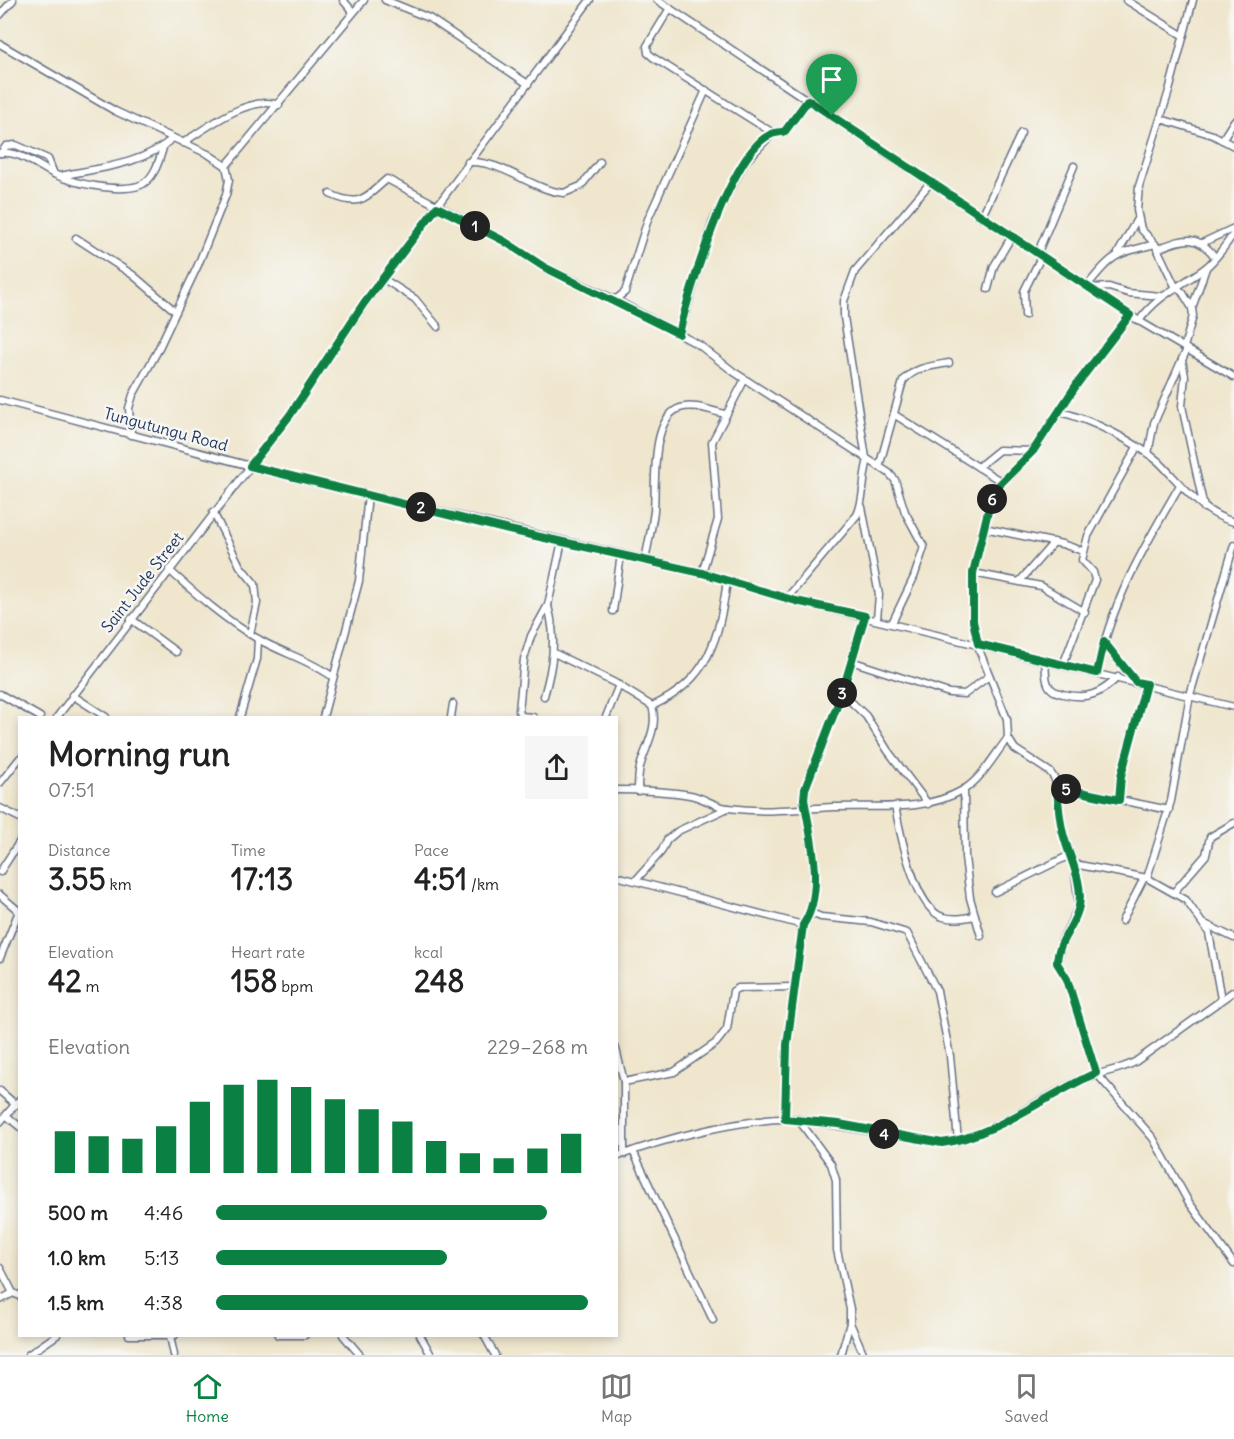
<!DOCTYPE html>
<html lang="en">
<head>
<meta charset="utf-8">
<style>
  :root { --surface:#fff; --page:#f6f6f6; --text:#222; --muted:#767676; --line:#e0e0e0; --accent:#0b8043 }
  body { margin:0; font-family:Delius,sans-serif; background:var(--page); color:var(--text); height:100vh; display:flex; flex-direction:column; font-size:22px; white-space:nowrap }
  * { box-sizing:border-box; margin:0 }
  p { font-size:20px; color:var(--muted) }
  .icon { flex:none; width:33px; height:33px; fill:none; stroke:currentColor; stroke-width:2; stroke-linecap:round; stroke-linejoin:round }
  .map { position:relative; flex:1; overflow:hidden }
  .drawer { position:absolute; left:18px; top:716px; width:600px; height:621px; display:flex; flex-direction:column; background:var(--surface); border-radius:0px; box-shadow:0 3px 9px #0003 }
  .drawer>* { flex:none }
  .pin { position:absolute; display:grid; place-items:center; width:51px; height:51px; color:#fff; margin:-62px -26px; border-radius:50% 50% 50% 0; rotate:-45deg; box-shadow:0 0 6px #0007 }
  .pin .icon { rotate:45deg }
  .km { position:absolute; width:30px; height:30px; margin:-15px; border-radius:50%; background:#222; color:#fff; font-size:16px; line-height:30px; text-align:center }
  .round { display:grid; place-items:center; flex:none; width:63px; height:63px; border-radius:0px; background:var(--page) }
  .overview { display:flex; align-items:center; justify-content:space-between; height:102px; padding:0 30px }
  h1 { font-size:33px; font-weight:700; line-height:45px }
  .metrics { display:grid; grid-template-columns:repeat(3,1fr); gap:9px; height:102px; padding:6px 30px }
  .metrics div { display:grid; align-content:center }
  .metrics b { font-size:30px; font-weight:700 }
  .metrics small { font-size:16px; font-weight:400 }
  .metrics p { font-size:16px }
  .chart { height:168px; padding:12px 30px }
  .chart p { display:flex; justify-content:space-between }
  .chart svg { width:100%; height:108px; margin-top:6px; stroke:var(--accent); stroke-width:6 }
  ul { padding:0 30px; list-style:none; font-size:20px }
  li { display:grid; grid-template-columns:96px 72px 1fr; align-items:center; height:45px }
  li i { height:15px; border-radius:8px; background:var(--accent) }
  .menu { display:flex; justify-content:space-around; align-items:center; height:84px; border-top:2px solid var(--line); background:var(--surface); font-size:16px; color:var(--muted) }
  .menu a { display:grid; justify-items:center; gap:3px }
  .menu .on { color:var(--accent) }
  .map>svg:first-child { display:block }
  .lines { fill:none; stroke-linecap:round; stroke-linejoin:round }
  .minor-casing { stroke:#656f85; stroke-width:9 }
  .minor { stroke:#fff; stroke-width:6 }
  .route-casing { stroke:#fff; stroke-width:12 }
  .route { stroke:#0b8043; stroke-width:8 }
  .labels { text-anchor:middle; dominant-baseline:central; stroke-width:5; stroke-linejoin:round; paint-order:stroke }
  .street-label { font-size:16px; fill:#1b2f5e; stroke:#f6f6f2 }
</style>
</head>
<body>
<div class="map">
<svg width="1234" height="1355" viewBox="0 0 1234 1355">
  <rect width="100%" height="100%" fill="#f6f6f2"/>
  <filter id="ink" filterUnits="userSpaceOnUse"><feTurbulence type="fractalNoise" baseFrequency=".0167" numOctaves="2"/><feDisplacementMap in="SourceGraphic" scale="12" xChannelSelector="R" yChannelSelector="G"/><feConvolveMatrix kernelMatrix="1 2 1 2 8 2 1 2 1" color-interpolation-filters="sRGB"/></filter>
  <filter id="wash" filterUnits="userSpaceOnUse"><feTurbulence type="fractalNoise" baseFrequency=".008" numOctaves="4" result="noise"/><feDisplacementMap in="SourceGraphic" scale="24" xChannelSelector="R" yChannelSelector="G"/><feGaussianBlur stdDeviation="1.35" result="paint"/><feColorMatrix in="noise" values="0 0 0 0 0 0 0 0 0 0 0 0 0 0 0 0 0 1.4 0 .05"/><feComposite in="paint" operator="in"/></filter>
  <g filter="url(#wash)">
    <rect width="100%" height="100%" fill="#efe6cd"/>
  </g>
  <g filter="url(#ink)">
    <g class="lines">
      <defs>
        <g id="minor">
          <polyline points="343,0 353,12"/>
          <polyline points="385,0 429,18 528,84"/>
          <polyline points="657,0 1139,321 1234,377"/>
          <polyline points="1126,0 1182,35"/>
          <polyline points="670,8 647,46 648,53 654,58 773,133 785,131 808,100"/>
          <polyline points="0,15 13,0"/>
          <polyline points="0,44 115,111 208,154 226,166 229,180 226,195 198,265 157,352 133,395 129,408 131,435"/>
          <polyline points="1161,119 1213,135 1234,146"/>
          <polyline points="1222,140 1234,121"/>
          <path d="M183 143C207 127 249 95 279 105"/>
          <path d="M0 153C19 150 39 167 56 175 75 184 117 192 138 186 153 182 159 162 163 148"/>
          <polyline points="1,153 6,146 16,145 48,159 54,174"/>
          <path d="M468 162C503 160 531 190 564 193L581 186 600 162"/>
          <polyline points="226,166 364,0"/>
          <path d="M60 176C98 168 143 165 173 138"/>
          <path d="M330 194C360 208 365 198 387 179L504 241 544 267 614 299 699 345 734 372 889 473 895 480 905 512 924 547 914 577 892 623"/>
          <polyline points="982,216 1021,133"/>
          <polyline points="76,238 133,275 175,311"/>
          <polyline points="1202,243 1234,228"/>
          <path d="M1157 249C1183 239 1196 232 1215 257"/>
          <polyline points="1038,252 1074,166"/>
          <polyline points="1118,253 1137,219"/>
          <polyline points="382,278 415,299 438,327"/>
          <path d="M1088 285C1113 253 1116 254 1155 244"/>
          <polyline points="1091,288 1109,287 1128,293 1161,296"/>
          <polyline points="988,289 994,266 1012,236"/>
          <polyline points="615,300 625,292 648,219 706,90"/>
          <polyline points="1192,308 1206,268"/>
          <polyline points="1025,315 1024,291 1042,255"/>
          <polyline points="1130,315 1077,384 1033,451 997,487 990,503 973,573 973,621 980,652 1007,719 1008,738 1015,749 1050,772 1055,779 1062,830 1074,864 1079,906 1062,940 1057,963 1067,979 1096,1073 1153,1138 1188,1201 1234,1264"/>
          <path d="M1139 321C1157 296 1180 286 1204 269 1215 261 1226 245 1234 233"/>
          <polyline points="679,334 713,221 745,162 773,133"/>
          <polyline points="1184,347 1193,316 1192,308 1183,293 1175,286 1155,244 1141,229 1137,210 1139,186 1169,91 1193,0"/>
          <polyline points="1187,349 1182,360 1185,376 1182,406 1204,508"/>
          <polyline points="0,400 300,479 702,573 796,601 1234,707"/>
          <path d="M1060 412C1090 419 1136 442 1159 462 1182 485 1201 513 1234 522"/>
          <polyline points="895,415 1002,482"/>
          <polyline points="1148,454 1154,423 1183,357"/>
          <polyline points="866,458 844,317 844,301 855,271 931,182"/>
          <path d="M879 467 903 381C915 367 932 366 949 363"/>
          <polyline points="978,467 999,450 1033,451"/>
          <polyline points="862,507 879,595 877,619"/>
          <polyline points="213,512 240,566 255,584 257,603 250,634"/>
          <polyline points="984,528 1062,544 1083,551"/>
          <path d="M645 561C648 544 652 527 654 511 656 485 650 418 680 408 694 403 711 411 725 414"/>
          <path d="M169 570C197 595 225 620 258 639 282 653 310 660 333 677"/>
          <polyline points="702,573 718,519 712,442 745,379"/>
          <polyline points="973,573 1041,586 1085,612"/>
          <polyline points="1020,581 1054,542"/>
          <path d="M787 598 857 515C865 499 862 478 868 460"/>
          <polyline points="613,611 621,554"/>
          <polyline points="131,619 176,652"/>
          <polyline points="1104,642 1135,681"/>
          <path d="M554 653 615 683 652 706C659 728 645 747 640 767 638 775 638 783 638 791"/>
          <polyline points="851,661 949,693 965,694 989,676"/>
          <path d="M1045 661C1046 668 1045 678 1048 684 1051 691 1056 692 1063 694 1087 700 1101 694 1118 677"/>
          <polyline points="1063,665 1095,580 1093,572 1082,560 1088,536 1137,447"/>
          <path d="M1097 673C1110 604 1145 545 1180 485"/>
          <polyline points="842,693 866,716 888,751 928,804"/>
          <polyline points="0,694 40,717"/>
          <polyline points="72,695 106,717"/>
          <path d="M544 696C553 665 557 638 548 606"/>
          <path d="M652 706C709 681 719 638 727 581"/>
          <polyline points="57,717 290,415 365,303 590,0"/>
          <polyline points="240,717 257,659 258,639"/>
          <polyline points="323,717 359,581 368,495"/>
          <polyline points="451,717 453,704"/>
          <polyline points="533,717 521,716 519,711 524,659 531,636 548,605 562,541"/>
          <polyline points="606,717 619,685"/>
          <polyline points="0,783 20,758"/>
          <polyline points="1057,787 1169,810"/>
          <polyline points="964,789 965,857 970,898 981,936"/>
          <path d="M616 790C640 790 666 791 690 795 703 797 715 807 728 808 765 813 797 809 833 807 878 805 922 813 963 790 982 779 994 755 1008 738"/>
          <polyline points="1119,800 1121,775 1146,684"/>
          <path d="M895 806C900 833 915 909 943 917 954 920 964 918 975 916"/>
          <polyline points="0,808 20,818"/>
          <polyline points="1074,864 1147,878 1186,900 1209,933 1221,999"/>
          <polyline points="0,872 20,841"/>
          <polyline points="616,876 803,925"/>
          <polyline points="1147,878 1171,801 1190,695 1234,545"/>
          <polyline points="636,880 661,852 667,840 678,831 728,808"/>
          <polyline points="995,892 1070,855"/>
          <polyline points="1174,892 1206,855 1210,837 1234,823"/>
          <polyline points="0,895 20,912"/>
          <polyline points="811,913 821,917 871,922 907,933 937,991 950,1056 958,1141"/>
          <polyline points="1122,921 1144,878"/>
          <polyline points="1205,924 1234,938"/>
          <polyline points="0,958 19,911"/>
          <polyline points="616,1049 624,1082 624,1154"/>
          <polyline points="624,1082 674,1072 716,1043 727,1029 733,991 738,988 794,987"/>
          <polyline points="0,1091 16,1105"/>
          <polyline points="7,1116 20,1127"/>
          <path d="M785 1119 787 1045 803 925C825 893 810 835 804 799L805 789 842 693 865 616"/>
          <path d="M798 1119 942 1143C991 1137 1034 1101 1078 1081 1097 1072 1116 1072 1135 1062L1234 991"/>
          <polyline points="0,1122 20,1099"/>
          <polyline points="633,1151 713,1320"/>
          <path d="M616 1157C665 1138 746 1117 798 1119L831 1164 836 1180 837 1250 850 1309V1323L841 1355"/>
          <polyline points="0,1268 13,1293 20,1296"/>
          <polyline points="0,1300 13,1293"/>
          <polyline points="850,1323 864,1355"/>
          <polyline points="129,1335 175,1335"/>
          <polyline points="278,1335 305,1335"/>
          <polyline points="343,1335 360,1355"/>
          <polyline points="420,1335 431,1355"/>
          <polyline points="484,1335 495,1355"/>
          <polyline points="170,1336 174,1355"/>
          <polyline points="28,1355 57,1335"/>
        </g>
      </defs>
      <use href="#minor" class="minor-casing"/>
      <use href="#minor" class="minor"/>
    </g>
  </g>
  <g class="lines" filter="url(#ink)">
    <defs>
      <path id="route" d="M808 100 1130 315 1077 384 1033 451 997 487 990 503 973 573V621L978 644 1097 673 1104 642 1136 682 1146 684 1121 776 1119 800 1057 787C1058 801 1059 815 1062 829 1067 854 1084 880 1079 906 1075 927 1057 941 1057 963L1067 979 1096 1073C1048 1094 994 1137 942 1143L839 1124 785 1119 787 1045 803 925C826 891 810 836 804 799L805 789 842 693 865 616 796 601 702 573 509 530 250 466 290 415 364 303 437 207 504 241 544 267 679 334C688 294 732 148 772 134 776 132 780 133 785 131Z"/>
    </defs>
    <use href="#route" class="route-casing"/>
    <use href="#route" class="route"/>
  </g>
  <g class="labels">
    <g class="street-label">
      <text transform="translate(166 429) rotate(15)">Tungutungu Road</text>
      <text transform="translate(142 582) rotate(-52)">Saint Jude Street</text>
    </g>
  </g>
</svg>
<div class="pin" style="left:832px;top:116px;background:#1e9e55"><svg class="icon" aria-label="arrive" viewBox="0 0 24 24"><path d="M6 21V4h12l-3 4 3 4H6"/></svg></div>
<b class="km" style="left:475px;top:226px">1</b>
<b class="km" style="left:421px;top:507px">2</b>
<b class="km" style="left:842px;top:693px">3</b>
<b class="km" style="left:884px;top:1134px">4</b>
<b class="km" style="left:1066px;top:789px">5</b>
<b class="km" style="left:992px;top:499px">6</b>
<section class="drawer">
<div class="overview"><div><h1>Morning run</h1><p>07:51</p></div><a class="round"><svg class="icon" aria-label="share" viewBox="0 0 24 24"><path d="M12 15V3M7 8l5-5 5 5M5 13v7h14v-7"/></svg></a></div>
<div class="metrics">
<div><p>Distance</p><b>3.55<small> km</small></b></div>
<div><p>Time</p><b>17:13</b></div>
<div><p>Pace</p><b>4:51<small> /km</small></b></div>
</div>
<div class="metrics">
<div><p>Elevation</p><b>42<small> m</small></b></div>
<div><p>Heart rate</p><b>158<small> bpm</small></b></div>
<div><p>kcal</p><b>248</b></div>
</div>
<div class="chart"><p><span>Elevation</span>229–268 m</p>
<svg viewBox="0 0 160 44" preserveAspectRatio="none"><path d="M5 44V27M15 44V29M25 44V30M35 44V25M45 44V15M55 44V8M65 44V6M75 44V9M85 44V14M95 44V18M105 44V23M115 44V31M125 44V36M135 44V38M145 44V34M155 44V28"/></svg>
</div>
<ul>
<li><b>500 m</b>4:46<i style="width:89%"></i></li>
<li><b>1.0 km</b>5:13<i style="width:62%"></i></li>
<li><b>1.5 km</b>4:38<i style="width:100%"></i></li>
</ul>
</section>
</div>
<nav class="menu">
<a class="on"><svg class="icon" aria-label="home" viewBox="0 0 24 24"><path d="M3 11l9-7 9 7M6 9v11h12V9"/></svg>Home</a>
<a><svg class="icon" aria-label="map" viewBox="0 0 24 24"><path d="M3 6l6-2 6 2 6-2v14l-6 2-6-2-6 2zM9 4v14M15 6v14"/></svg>Map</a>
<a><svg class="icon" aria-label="saved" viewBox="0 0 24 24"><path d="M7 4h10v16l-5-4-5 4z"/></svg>Saved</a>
</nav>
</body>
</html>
